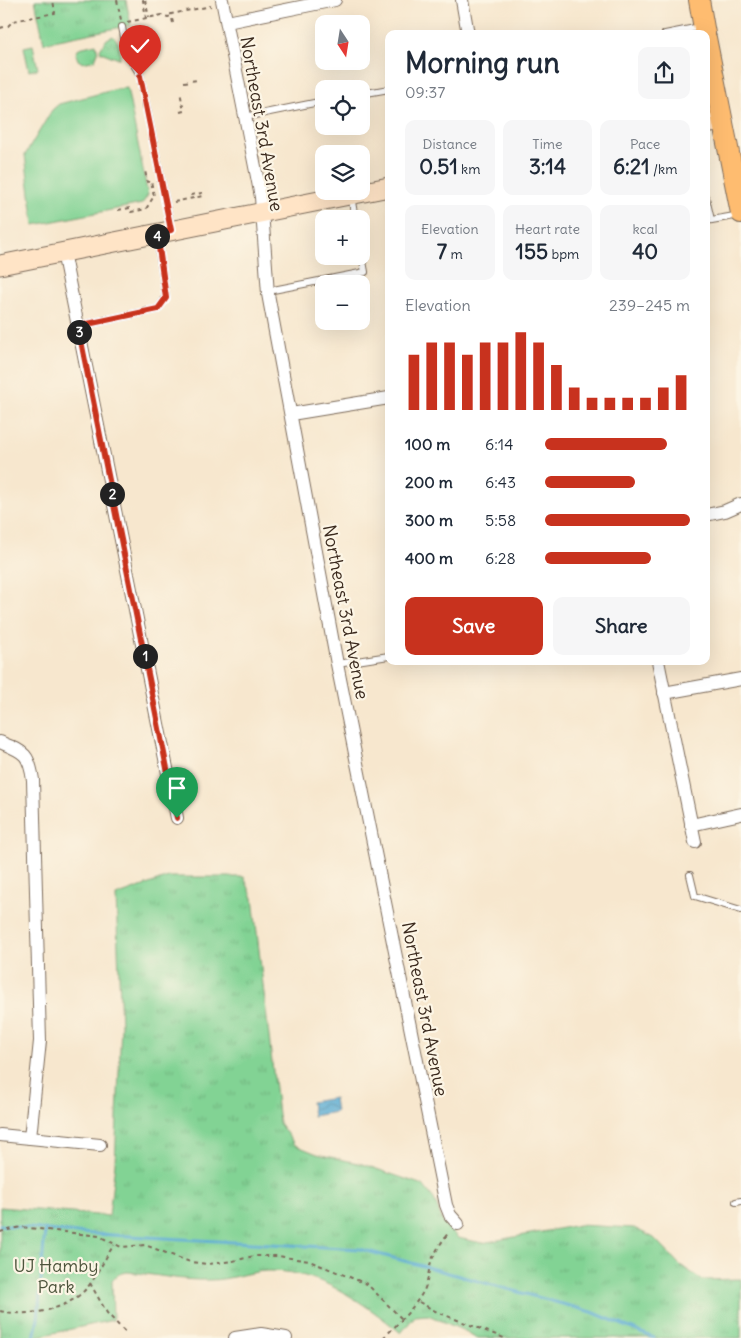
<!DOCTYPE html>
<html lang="en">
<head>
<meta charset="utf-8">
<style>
  :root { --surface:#fff; --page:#f6f6f7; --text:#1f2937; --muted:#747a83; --accent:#c8321e }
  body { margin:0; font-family:Delius,sans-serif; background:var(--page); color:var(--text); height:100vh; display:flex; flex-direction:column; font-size:19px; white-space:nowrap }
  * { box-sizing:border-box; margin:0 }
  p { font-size:16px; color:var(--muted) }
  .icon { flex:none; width:28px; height:28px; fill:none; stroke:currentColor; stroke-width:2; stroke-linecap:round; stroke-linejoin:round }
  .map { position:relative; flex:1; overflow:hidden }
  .drawer { position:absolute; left:385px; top:30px; width:325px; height:635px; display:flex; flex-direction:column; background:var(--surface); border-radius:10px; box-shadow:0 5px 20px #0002 }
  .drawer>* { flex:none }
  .needle { width:32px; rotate:168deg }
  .controls { position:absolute; left:315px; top:15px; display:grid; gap:10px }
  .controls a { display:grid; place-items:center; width:55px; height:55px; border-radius:10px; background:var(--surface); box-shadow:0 5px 20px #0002; font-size:25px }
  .pin { position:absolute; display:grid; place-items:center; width:42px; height:42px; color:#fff; margin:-51px -21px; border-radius:50% 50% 50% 0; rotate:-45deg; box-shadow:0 0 5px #0007 }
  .pin .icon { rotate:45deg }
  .km { position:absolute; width:25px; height:25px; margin:-12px; border-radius:50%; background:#222; color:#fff; font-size:14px; line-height:25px; text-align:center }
  .round { display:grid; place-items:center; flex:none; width:52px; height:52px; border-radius:10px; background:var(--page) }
  .headline { display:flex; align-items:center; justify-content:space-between; height:85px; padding:0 20px }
  h1 { font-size:28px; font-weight:700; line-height:38px }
  .figures { display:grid; grid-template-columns:repeat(3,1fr); gap:8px; height:85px; padding:5px 20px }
  .figures div { display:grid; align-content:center; border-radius:10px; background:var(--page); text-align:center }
  .figures b { font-size:21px; font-weight:700 }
  .figures small { font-size:14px; font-weight:400 }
  .figures p { font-size:14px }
  .chart { height:140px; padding:10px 20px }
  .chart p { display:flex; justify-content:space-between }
  .chart svg { width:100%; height:90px; margin-top:5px; stroke:var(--accent); stroke-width:6 }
  .primary-button { display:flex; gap:10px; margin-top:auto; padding:10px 20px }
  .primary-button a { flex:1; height:58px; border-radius:10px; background:var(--accent); color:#fff; font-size:20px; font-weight:700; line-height:58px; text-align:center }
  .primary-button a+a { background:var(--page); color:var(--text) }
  ul { padding:0 20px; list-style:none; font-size:16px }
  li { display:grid; grid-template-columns:80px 60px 1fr; align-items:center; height:38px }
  li i { height:12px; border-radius:6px; background:var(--accent) }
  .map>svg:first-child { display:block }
  .green { fill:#82d394; stroke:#5e7e59 }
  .park { fill:url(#park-tufts); stroke:#5e7e59 }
  .water { fill:url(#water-waves); stroke:#496a78 }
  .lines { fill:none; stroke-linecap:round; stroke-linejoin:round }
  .stream { stroke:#57aad3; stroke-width:3 }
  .lane-casing { stroke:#7d6c5c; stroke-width:8 }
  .street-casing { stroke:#7d6c5c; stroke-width:14 }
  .secondary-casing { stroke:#7d6c5c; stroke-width:21 }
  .primary-casing { stroke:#7d6c5c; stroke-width:22 }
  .path { stroke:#7d6c5c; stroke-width:2; stroke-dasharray:4 4; stroke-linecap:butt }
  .lane { stroke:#fff; stroke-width:6 }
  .street { stroke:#fff; stroke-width:12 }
  .secondary { stroke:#ffe4c6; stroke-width:19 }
  .primary { stroke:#febc70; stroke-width:20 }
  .route-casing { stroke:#fff; stroke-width:10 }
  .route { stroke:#c8321e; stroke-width:6 }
  .labels { text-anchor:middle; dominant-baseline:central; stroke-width:4.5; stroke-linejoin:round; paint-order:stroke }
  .street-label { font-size:18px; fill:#3b2a1e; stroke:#fcf5e5 }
  .park-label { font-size:18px; fill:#4d543c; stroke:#fcf5e5 }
</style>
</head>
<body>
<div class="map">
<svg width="741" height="1338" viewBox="0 0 741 1338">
  <defs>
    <pattern id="park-tufts" width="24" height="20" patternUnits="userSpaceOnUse" patternTransform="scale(1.25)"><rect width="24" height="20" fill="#82d394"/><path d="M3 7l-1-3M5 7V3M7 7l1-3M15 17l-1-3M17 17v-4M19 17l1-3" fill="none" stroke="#71b57f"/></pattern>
    <pattern id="water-waves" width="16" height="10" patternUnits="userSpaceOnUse" patternTransform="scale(1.25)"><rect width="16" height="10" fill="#57aad3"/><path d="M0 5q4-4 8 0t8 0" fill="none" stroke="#498bab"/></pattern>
  </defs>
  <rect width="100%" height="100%" fill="#fcf5e5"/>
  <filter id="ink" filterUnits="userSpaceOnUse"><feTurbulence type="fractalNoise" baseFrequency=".02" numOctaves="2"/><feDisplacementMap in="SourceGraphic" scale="10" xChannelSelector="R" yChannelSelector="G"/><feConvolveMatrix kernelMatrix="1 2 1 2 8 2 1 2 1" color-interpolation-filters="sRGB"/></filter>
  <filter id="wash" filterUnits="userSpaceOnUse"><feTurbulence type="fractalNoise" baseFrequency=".0096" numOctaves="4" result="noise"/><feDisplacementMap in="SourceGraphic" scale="20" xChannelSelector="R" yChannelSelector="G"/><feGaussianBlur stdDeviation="1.12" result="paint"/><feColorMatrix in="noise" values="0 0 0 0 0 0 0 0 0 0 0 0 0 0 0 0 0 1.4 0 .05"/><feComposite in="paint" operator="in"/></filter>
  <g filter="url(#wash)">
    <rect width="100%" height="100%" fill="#f7e7ce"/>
    <polygon class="green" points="127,88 148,195 142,204 34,225 25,155 52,110 59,104 117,89"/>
    <g class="park">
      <polygon points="35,0 126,0 131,25 44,43"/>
      <path d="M113 36C119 41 120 50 120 58H116L101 52 100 49 107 39Z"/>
      <polygon points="96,44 98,52 95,60 83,63 78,60 76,54 79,48"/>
      <polygon points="33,45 38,69 29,71 24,47"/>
      <path d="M168 877H244L253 898 279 1123 295 1145 317 1154 362 1164 423 1185 434 1199 443 1222 458 1238 482 1243 579 1225 634 1228 654 1238 679 1264 702 1280 741 1279V1338H477L467 1332 428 1315 415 1316 401 1333C363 1302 317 1269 266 1271 247 1272 229 1280 210 1280 182 1281 154 1274 127 1272L119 1274 112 1281 113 1320 30 1338H0V1207L109 1216 115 1163 121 1026 116 896Z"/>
    </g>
    <polygon class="water" points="334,1098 336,1112 313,1116 311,1102"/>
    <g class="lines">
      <g class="stream">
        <polyline points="0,1225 77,1233 360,1249 592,1312 654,1338"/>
        <polyline points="34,1338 38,1319 45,1229"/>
      </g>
    </g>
  </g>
  <g filter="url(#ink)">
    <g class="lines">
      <defs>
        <g id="lane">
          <polyline points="122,27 127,53 140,75 171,229"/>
          <polyline points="665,34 700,27"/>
          <polyline points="361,94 389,89"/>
          <polyline points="245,117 324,101"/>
          <polyline points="351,196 355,219"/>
          <polyline points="706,198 711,220"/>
          <polyline points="706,221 740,215"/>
          <polyline points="268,291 365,272 361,250"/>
          <polyline points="78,326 158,309 166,297 157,237"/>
          <polyline points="337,664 389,656"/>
          <polyline points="690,875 695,896 741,910"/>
          <polyline points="736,1202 741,1201"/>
        </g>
        <g id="street">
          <polyline points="222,0 261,197 268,294 337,664 446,1205 450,1215 458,1224"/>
          <polyline points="462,0 468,34"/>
          <polyline points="227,22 335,0"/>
          <polyline points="63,252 177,818"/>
          <polyline points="291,414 389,398"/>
          <polyline points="706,515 725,511 741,504"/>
          <polyline points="658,661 695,842"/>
          <polyline points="664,693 741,679"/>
          <path d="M0 742C24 752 29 753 33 780L40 1041 30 1138"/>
          <polyline points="691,825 741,814"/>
          <polyline points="0,1135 100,1145"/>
          <polyline points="235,1338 261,1334 286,1338"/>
        </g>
        <g id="secondary">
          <polyline points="706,124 723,121"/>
          <polyline points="0,265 389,187"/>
        </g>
        <g id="primary">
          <polyline points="699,0 705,34"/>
          <polyline points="706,38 741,213"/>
        </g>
      </defs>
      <use href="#lane" class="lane-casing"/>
      <use href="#street" class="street-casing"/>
      <use href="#secondary" class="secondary-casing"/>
      <use href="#primary" class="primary-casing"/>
      <g class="path">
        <polyline points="117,0 121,20"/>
        <polyline points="144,0 143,0 146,18"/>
        <polyline points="145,0 149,17"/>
        <polyline points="127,22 162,15 168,17 171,16"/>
        <polyline points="173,23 171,14 211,6"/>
        <polyline points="0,28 8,26 13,21 55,13 53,0"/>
        <polyline points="184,82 197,80"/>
        <polyline points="180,112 184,111 180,92"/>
        <polyline points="174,202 203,196 202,193 191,195 190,191"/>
        <polyline points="118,210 130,208 131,212 146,209 154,196 151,181 147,182 145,170"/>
        <polyline points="0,1232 21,1227 99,1236 121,1247 145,1245 190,1262 208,1264 233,1261 254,1256 278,1256 309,1261 367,1284 403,1320"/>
        <polyline points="90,1283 107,1313 125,1332"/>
        <polyline points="419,1302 437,1312 504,1338"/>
        <path d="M0 1311C27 1317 64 1311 84 1291 96 1279 104 1259 114 1245"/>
        <path d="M383 1338C398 1324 413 1309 423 1292 428 1284 428 1271 431 1262 435 1252 442 1241 449 1232"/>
      </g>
      <use href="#lane" class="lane"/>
      <use href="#street" class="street"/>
      <use href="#secondary" class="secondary"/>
      <use href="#primary" class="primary"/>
    </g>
  </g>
  <g class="lines" filter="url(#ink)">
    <defs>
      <polyline id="route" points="140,76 171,230 157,233 166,298 158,309 78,326 177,818"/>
    </defs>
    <use href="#route" class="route-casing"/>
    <use href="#route" class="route"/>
  </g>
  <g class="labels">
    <g class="street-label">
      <text transform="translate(262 124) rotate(80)">Northeast 3rd Avenue</text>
      <text transform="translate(346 612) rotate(79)">Northeast 3rd Avenue</text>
      <text transform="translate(425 1009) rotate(79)">Northeast 3rd Avenue</text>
    </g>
    <g class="park-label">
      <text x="56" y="1265">UJ Hamby<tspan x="56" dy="21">Park</tspan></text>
    </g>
  </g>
</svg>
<div class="controls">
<a><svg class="needle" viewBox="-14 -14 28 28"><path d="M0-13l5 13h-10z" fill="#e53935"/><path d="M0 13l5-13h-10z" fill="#747a83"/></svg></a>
<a><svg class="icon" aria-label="locate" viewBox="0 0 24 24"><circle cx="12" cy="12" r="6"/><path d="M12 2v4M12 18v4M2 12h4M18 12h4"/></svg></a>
<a><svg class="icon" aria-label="layers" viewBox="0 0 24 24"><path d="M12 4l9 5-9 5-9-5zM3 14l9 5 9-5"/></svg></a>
<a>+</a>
<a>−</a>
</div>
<div class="pin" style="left:177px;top:818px;background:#1e9e55"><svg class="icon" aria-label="arrive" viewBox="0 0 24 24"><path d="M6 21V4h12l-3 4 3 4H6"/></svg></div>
<div class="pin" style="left:140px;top:76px;background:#d93025"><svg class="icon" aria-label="check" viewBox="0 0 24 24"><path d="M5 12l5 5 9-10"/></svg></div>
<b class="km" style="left:145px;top:656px">1</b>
<b class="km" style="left:112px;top:494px">2</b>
<b class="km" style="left:79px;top:332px">3</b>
<b class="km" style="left:157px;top:236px">4</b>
<section class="drawer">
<div class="headline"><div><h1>Morning run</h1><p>09:37</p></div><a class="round"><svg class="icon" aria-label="share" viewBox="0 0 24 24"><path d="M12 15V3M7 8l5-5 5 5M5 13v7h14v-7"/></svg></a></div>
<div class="figures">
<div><p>Distance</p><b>0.51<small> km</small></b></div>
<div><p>Time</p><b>3:14</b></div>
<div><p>Pace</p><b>6:21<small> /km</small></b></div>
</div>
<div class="figures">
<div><p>Elevation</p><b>7<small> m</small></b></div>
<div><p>Heart rate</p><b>155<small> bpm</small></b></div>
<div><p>kcal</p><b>40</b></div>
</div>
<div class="chart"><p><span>Elevation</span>239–245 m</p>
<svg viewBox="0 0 160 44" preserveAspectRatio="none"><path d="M5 44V17M15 44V11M25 44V11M35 44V17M45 44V11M55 44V11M65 44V6M75 44V11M85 44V22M95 44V33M105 44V38M115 44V38M125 44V38M135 44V38M145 44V33M155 44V27"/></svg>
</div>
<ul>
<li><b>100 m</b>6:14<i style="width:84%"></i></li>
<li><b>200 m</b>6:43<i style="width:62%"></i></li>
<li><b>300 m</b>5:58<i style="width:100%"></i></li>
<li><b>400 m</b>6:28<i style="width:73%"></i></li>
</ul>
<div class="primary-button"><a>Save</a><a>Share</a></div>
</section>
</div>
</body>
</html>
